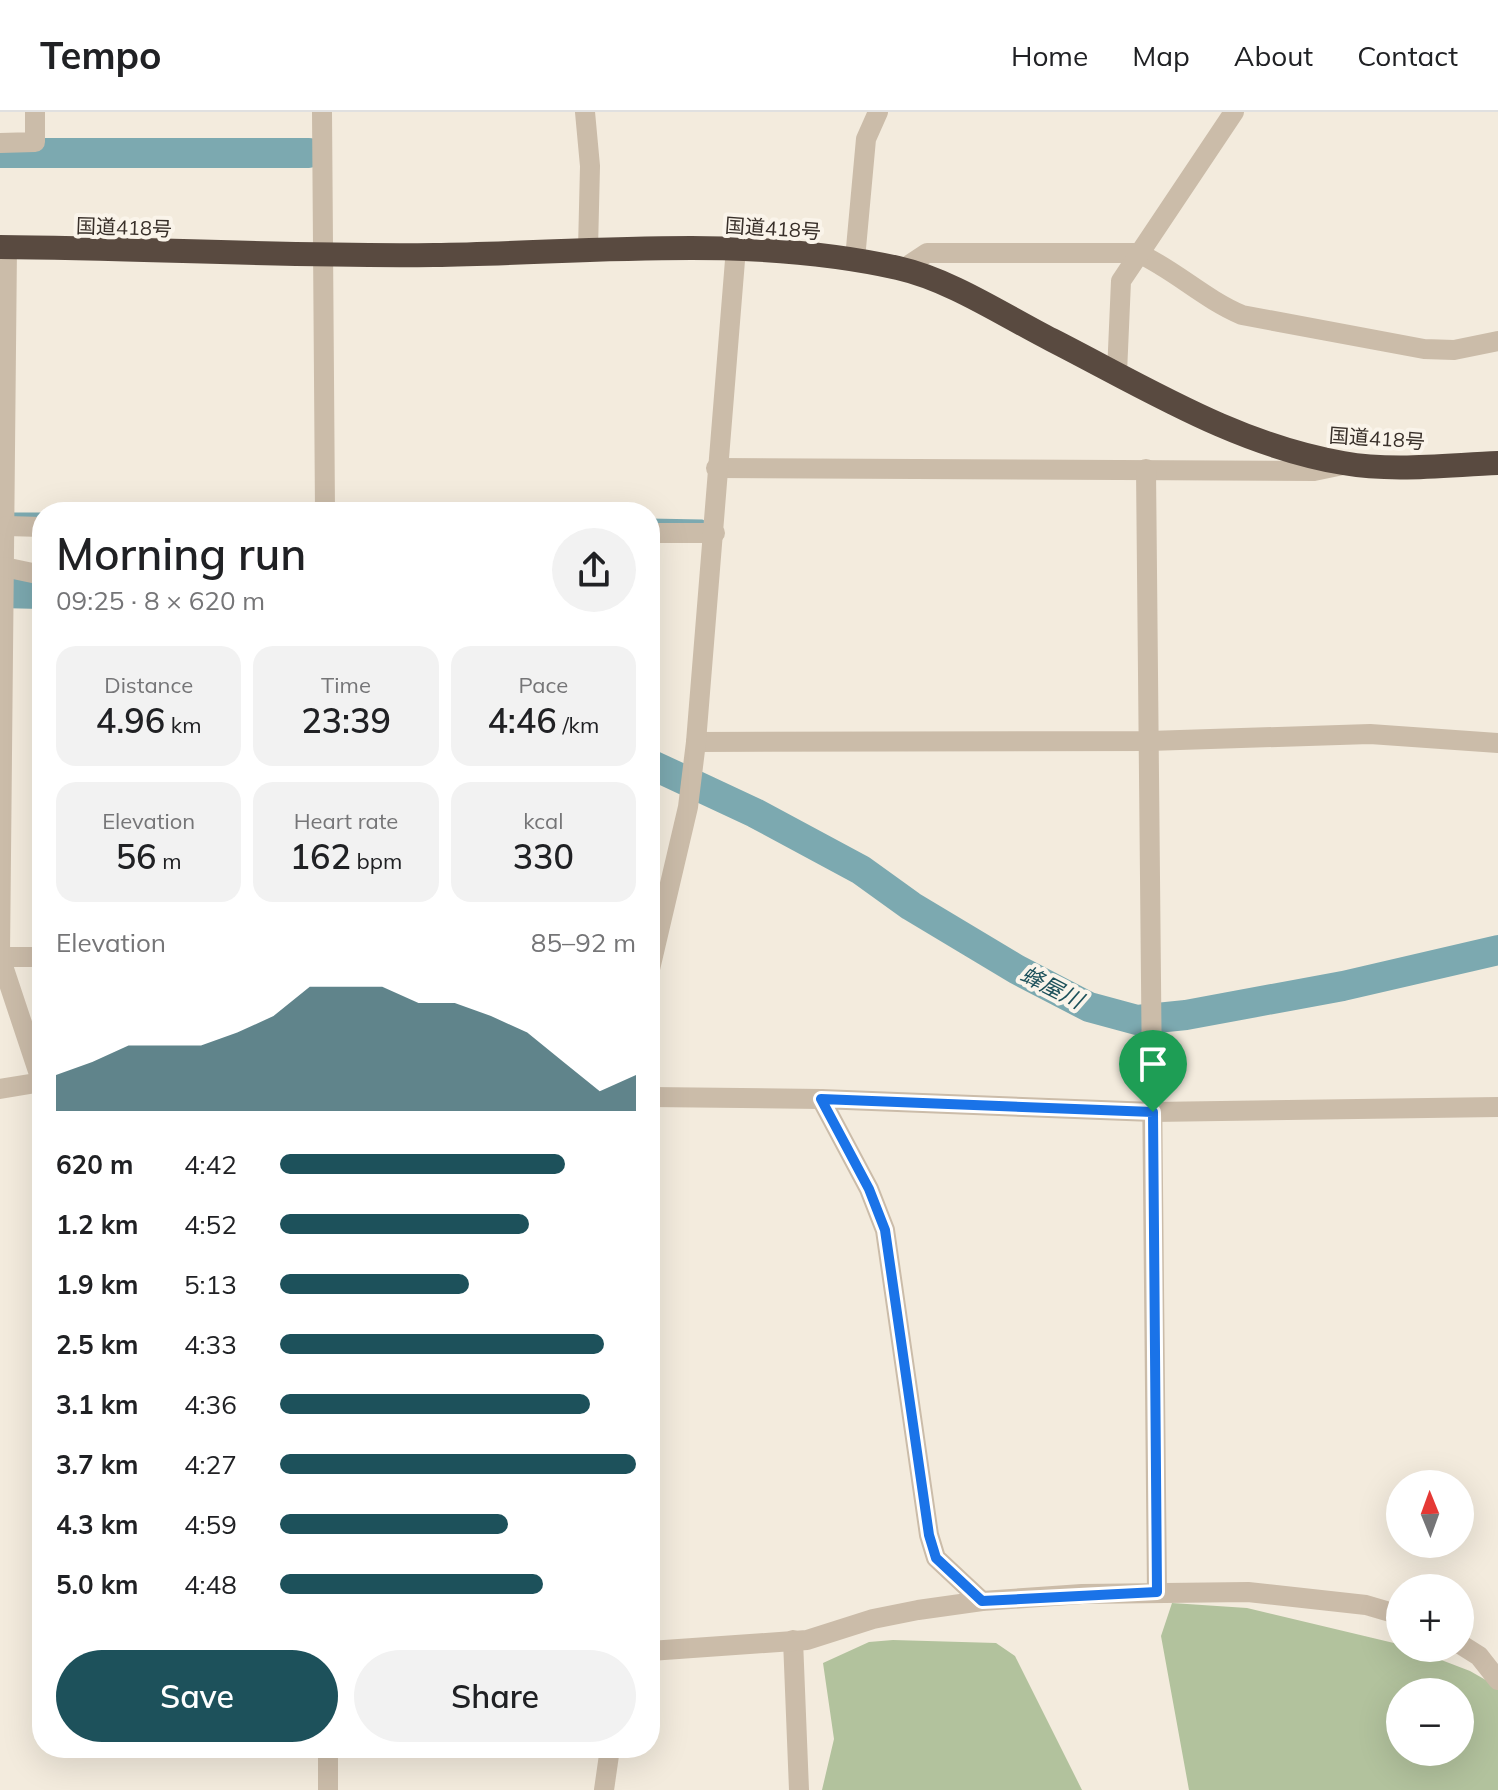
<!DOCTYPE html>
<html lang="en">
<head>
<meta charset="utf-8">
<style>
  :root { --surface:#fff; --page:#f2f2f2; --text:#202124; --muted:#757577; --line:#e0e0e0; --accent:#1d515b }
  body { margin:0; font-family:Mulish,"Noto Sans JP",sans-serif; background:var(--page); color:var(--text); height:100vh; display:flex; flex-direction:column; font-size:30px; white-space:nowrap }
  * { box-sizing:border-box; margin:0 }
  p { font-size:26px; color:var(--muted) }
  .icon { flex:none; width:44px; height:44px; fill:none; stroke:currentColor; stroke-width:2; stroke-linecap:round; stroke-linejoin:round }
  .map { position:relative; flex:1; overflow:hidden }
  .sheet { position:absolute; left:32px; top:390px; width:628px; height:1256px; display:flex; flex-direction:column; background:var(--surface); border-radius:32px; box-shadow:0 8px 32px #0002 }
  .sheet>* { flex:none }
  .needle { width:52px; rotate:359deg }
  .controls { position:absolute; left:1386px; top:1358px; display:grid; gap:16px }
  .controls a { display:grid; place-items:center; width:88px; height:88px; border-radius:50%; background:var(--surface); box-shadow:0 8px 32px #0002; font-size:40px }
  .pin { position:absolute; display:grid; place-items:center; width:68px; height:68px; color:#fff; margin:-82px -34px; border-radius:50% 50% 50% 0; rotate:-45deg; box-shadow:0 0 8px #0007 }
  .pin .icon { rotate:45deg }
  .round { display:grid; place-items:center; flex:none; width:84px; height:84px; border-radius:42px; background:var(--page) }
  .summary { display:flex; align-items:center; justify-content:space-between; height:136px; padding:0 24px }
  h1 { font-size:44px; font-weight:600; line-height:60px }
  .stats { display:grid; grid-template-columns:repeat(3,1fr); gap:12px; height:136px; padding:8px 24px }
  .stats div { display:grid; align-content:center; border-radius:20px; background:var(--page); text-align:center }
  .stats b { font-size:34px; font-weight:600 }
  .stats small { font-size:22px; font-weight:400 }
  .stats p { font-size:22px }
  .chart { height:224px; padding:16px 24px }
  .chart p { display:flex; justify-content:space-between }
  .chart svg { width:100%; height:144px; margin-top:8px; fill:var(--accent); opacity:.7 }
  .primary-button { display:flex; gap:16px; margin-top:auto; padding:16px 24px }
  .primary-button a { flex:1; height:92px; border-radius:48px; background:var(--accent); color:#fff; font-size:32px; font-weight:600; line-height:92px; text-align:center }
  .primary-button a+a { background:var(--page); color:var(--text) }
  ul { padding:0 24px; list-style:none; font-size:26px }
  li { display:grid; grid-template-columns:128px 96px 1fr; align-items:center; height:60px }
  li i { height:20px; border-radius:10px; background:var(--accent) }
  header { display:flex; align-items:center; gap:48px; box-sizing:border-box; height:112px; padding:0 40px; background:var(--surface); border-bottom:2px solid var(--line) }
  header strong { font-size:38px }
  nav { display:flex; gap:44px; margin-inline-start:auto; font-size:28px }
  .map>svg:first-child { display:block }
  .green { fill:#b2c29d; fill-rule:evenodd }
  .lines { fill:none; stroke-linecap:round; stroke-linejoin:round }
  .stream { stroke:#7ca9b0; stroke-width:5 }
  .river { stroke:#7ca9b0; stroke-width:30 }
  .minor { stroke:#cbbca9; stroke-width:20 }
  .highway { stroke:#594a40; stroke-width:24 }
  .route-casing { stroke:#fff; stroke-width:16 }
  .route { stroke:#1a73e8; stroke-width:10 }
  .labels { text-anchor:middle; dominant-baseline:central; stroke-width:8; stroke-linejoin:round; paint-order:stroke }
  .street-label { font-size:20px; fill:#382f29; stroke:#faf4ea }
  .water-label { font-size:22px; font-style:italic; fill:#1d515b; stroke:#faf4ea }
</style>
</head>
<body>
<header>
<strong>Tempo</strong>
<nav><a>Home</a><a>Map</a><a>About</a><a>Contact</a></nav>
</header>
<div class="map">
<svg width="1498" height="1678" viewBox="0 0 1498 1678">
  <rect width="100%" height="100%" fill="#f3ebdd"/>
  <g class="green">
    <path d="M1172 1491 1247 1496 1398 1532 1400 1536H1410L1470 1559 1498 1575V1678H1189L1161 1524ZM1400 1580H1460V1640H1400Z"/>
    <polygon points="893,1528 996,1531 1015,1544 1082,1678 822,1678 834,1627 823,1551 869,1530"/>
  </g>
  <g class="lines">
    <g class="stream">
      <polyline points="12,403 42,403"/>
      <polyline points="650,409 702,410"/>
    </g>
    <g class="river">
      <polyline points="0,41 309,41"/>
      <polyline points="0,481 42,482"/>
      <polyline points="650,652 755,701 861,758 911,794 1016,857 1089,895 1137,908 1186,903 1343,874 1498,838"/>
    </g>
    <g class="minor">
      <polyline points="322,0 325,400"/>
      <polyline points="585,0 590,54 588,137"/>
      <polyline points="0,31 35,30 35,0"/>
      <polyline points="7,135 0,845 42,971"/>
      <polyline points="855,147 866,27 878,0"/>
      <path d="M903 157 927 141H1138C1175 158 1204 187 1242 203L1424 237 1454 238 1498 229"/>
      <polyline points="1117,261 1121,169 1234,0"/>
      <polyline points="716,356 1314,359 1343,353"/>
      <polyline points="1146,357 1157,1480"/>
      <polyline points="7,414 42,415"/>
      <polyline points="650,421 715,421"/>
      <polyline points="4,455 42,463"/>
      <polyline points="696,630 1149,629 1370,622 1498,631"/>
      <polyline points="0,845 42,845"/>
      <polyline points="650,857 688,695 696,630 736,136"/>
      <polyline points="0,977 42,970"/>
      <polyline points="650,985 821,987 1153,1000 1498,995"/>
      <polyline points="821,987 869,1077 885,1118 929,1423 936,1446 982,1489"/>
      <polyline points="793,1528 799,1678"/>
      <polyline points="1460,1532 1479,1544 1498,1568"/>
      <polyline points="650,1539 807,1528 873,1507 918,1498 982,1489 1082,1482 1248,1480 1366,1493 1400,1503"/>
      <polyline points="328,1636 328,1678"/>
      <polyline points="604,1678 610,1636"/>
    </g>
    <path class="highway" d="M0 135C145 136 289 145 434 143 589 141 745 122 898 156 951 168 1003 203 1052 228 1146 276 1237 333 1343 351 1393 360 1447 353 1498 351"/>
  </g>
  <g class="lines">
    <defs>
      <polygon id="route" points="821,987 1153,1000 1157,1480 982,1489 936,1446 929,1423 885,1118 869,1077"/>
    </defs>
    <use href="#route" class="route-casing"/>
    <use href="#route" class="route"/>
  </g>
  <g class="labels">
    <g class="street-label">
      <text transform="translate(124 115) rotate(2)">国道418号</text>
      <text transform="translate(773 116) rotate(4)">国道418号</text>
      <text transform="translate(1377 326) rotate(4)">国道418号</text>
    </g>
    <g class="water-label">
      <text transform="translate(1052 875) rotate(27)">蜂屋川</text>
    </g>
  </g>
</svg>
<div class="controls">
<a><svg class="needle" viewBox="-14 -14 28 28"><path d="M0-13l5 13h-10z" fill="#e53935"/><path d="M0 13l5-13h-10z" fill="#757577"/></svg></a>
<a>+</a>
<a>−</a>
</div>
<div class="pin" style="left:1153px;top:1000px;background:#1e9e55"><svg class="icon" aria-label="arrive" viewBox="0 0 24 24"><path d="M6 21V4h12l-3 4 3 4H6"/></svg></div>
<section class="sheet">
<div class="summary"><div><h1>Morning run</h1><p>09:25 · 8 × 620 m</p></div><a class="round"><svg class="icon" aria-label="share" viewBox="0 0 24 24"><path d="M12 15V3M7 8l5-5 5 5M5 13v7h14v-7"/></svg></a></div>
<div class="stats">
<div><p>Distance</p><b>4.96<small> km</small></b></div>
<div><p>Time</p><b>23:39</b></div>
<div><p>Pace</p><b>4:46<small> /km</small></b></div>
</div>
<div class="stats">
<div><p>Elevation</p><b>56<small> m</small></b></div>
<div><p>Heart rate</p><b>162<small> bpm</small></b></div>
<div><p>kcal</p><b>330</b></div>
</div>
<div class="chart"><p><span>Elevation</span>85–92 m</p>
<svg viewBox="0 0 160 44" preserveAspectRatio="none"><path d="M0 44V33L10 29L20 24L30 24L40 24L50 20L60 15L70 6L80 6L90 6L100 11L110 11L120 15L130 20L140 29L150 38L160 33V44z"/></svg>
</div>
<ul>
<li><b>620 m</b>4:42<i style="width:80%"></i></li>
<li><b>1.2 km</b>4:52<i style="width:70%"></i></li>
<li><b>1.9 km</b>5:13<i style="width:53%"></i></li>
<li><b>2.5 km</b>4:33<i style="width:91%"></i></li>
<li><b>3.1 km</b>4:36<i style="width:87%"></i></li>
<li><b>3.7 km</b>4:27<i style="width:100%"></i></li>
<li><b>4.3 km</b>4:59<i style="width:64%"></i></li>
<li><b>5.0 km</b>4:48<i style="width:74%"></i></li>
</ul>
<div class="primary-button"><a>Save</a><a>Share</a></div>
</section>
</div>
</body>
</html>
